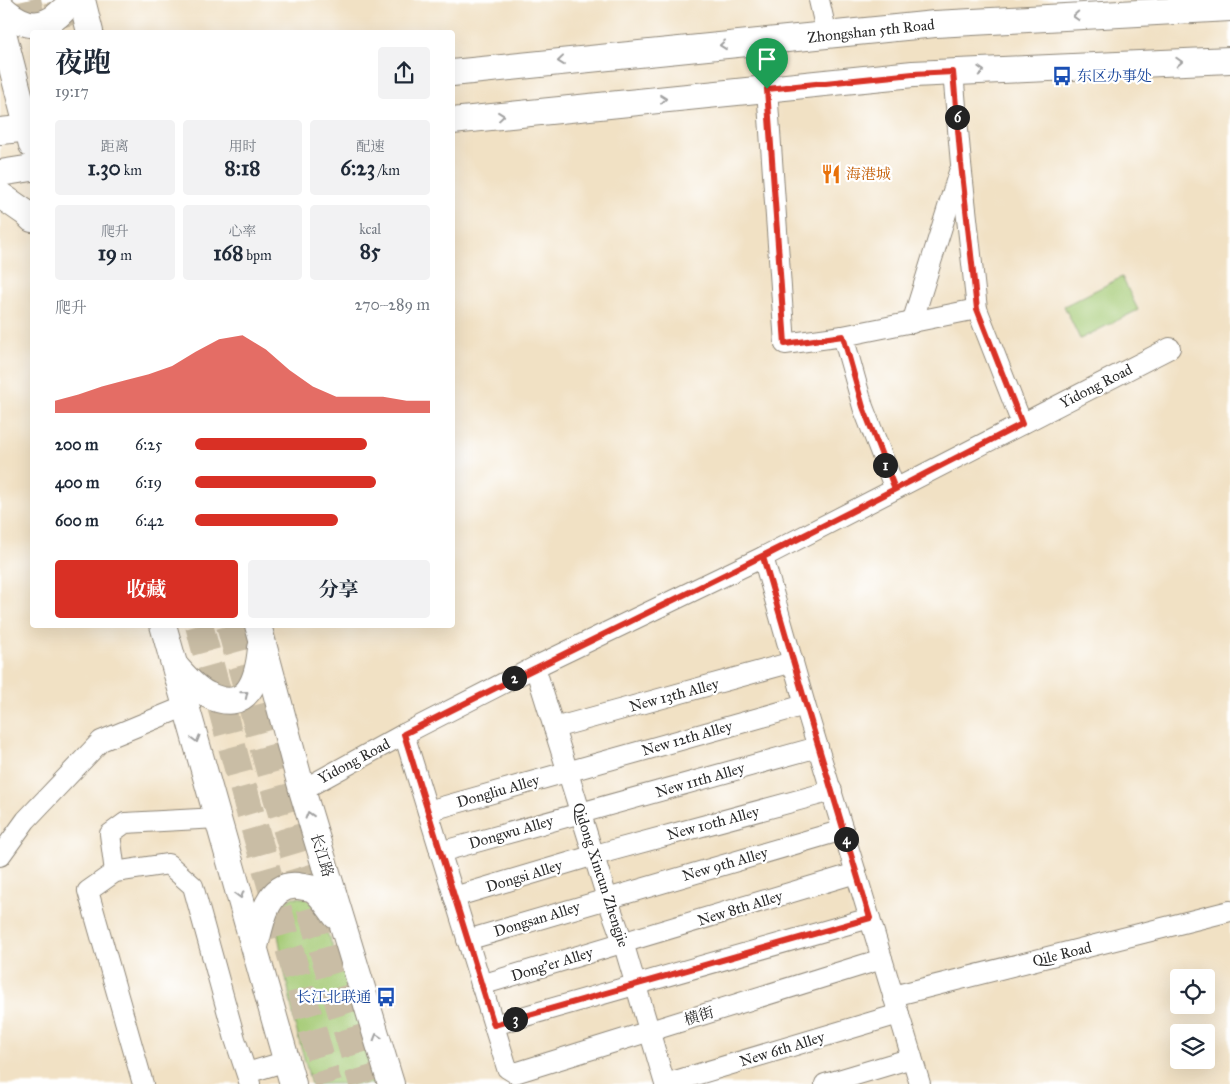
<!DOCTYPE html>
<html lang="zh">
<head>
<meta charset="utf-8">
<style>
  :root { --surface:#fff; --page:#f2f2f3; --text:#1f2937; --muted:#747a83; --accent:#d93025 }
  body { margin:0; font-family:"IM FELL Great Primer","Noto Serif SC",serif; background:var(--page); color:var(--text); height:100vh; display:flex; flex-direction:column; font-size:19px; white-space:nowrap }
  * { box-sizing:border-box; margin:0 }
  p { font-size:16px; color:var(--muted) }
  .icon { flex:none; width:28px; height:28px; fill:none; stroke:currentColor; stroke-width:2; stroke-linecap:round; stroke-linejoin:round }
  .map { position:relative; flex:1; overflow:hidden }
  .panel { position:absolute; left:30px; top:30px; width:425px; height:598px; display:flex; flex-direction:column; background:var(--surface); border-radius:5px; box-shadow:0 5px 20px #0002 }
  .panel>* { flex:none }
  .fabs { position:absolute; left:1170px; top:969px; display:grid; gap:10px }
  .fabs a { display:grid; place-items:center; width:45px; height:45px; border-radius:5px; background:var(--surface); box-shadow:0 5px 20px #0002; font-size:25px }
  .pin { position:absolute; display:grid; place-items:center; width:42px; height:42px; color:#fff; margin:-51px -21px; border-radius:50% 50% 50% 0; rotate:-45deg; box-shadow:0 0 5px #0007 }
  .pin .icon { rotate:45deg }
  .km { position:absolute; width:25px; height:25px; margin:-12px; border-radius:50%; background:#222; color:#fff; font-size:14px; line-height:25px; text-align:center }
  .round { display:grid; place-items:center; flex:none; width:52px; height:52px; border-radius:5px; background:var(--page) }
  .overview { display:flex; align-items:center; justify-content:space-between; height:85px; padding:0 25px }
  h1 { font-size:28px; font-weight:700; line-height:38px }
  .stats { display:grid; grid-template-columns:repeat(3,1fr); gap:8px; height:85px; padding:5px 25px }
  .stats div { display:grid; align-content:center; border-radius:5px; background:var(--page); text-align:center }
  .stats b { font-size:21px; font-weight:700 }
  .stats small { font-size:14px; font-weight:400 }
  .stats p { font-size:14px }
  .chart { height:140px; padding:10px 25px }
  .chart p { display:flex; justify-content:space-between }
  .chart svg { width:100%; height:90px; margin-top:5px; fill:var(--accent); opacity:.7 }
  .button { display:flex; gap:10px; margin-top:auto; padding:10px 25px }
  .button a { flex:1; height:58px; border-radius:5px; background:var(--accent); color:#fff; font-size:20px; font-weight:700; line-height:58px; text-align:center }
  .button a+a { background:var(--page); color:var(--text) }
  ul { padding:0 25px; list-style:none; font-size:16px }
  li { display:grid; grid-template-columns:80px 60px 1fr; align-items:center; height:38px }
  li i { height:12px; border-radius:6px; background:var(--accent) }
  .map>svg:first-child { display:block }
  .green { fill:#a4ca75; stroke:#687a50 }
  .lines { fill:none; stroke-linecap:round; stroke-linejoin:round }
  .highway-tunnel { stroke:#c9bda5; stroke-width:28; stroke-dasharray:28 14; stroke-linecap:butt }
  .minor-casing { stroke:#8e8678; stroke-width:22 }
  .major-casing { stroke:#8e8678; stroke-width:28 }
  .minor { stroke:#fff; stroke-width:20 }
  .major { stroke:#fff; stroke-width:26 }
  .oneway { stroke:#a0a0a0 }
  .route-casing { stroke:#fff; stroke-width:10 }
  .route { stroke:#d93025; stroke-width:6 }
  .labels { text-anchor:middle; dominant-baseline:central; stroke-width:4.5; stroke-linejoin:round; paint-order:stroke }
  .street-label { font-size:15px; fill:#2b2b2b; stroke:#fff }
  .transit-label { font-size:15px; fill:#164399; stroke:#fff; text-anchor:start }
  .food-label { font-size:15px; fill:#c56008; stroke:#fff; text-anchor:start }
</style>
</head>
<body>
<div class="map">
<svg width="1230" height="1084" viewBox="0 0 1230 1084">
  <rect width="100%" height="100%" fill="#fff"/>
  <filter id="ink" filterUnits="userSpaceOnUse"><feTurbulence type="fractalNoise" baseFrequency=".02" numOctaves="2"/><feDisplacementMap in="SourceGraphic" scale="10" xChannelSelector="R" yChannelSelector="G"/><feConvolveMatrix kernelMatrix="1 2 1 2 8 2 1 2 1" color-interpolation-filters="sRGB"/></filter>
  <filter id="wash" filterUnits="userSpaceOnUse"><feTurbulence type="fractalNoise" baseFrequency=".0096" numOctaves="4" result="noise"/><feDisplacementMap in="SourceGraphic" scale="20" xChannelSelector="R" yChannelSelector="G"/><feGaussianBlur stdDeviation="1.12" result="paint"/><feColorMatrix in="noise" values="0 0 0 0 0 0 0 0 0 0 0 0 0 0 0 0 0 1.4 0 .05"/><feComposite in="paint" operator="in"/></filter>
  <g filter="url(#wash)">
    <rect width="100%" height="100%" fill="#f1e1c4"/>
    <g class="green">
      <polygon points="1122,277 1138,310 1080,339 1064,306"/>
      <polygon points="293,897 306,898 318,910 356,1004 378,1084 311,1084 295,1025 275,919 280,905"/>
    </g>
  </g>
  <g filter="url(#ink)">
    <g class="lines">
      <g class="highway-tunnel">
        <polyline points="27,0 35,32"/>
        <polyline points="58,0 66,32"/>
        <polyline points="199,625 248,805 328,1084"/>
        <polyline points="230,625 277,797 363,1084"/>
      </g>
      <defs>
        <g id="minor">
          <polyline points="819,0 827,35"/>
          <polyline points="953,72 961,164 977,309 1022,424"/>
          <polyline points="767,89 785,344 843,336"/>
          <polyline points="912,323 959,172"/>
          <polyline points="895,489 863,407 843,336 977,309"/>
          <polyline points="763,557 805,705 920,1084"/>
          <polyline points="535,667 607,898 623,942 665,1084"/>
          <polyline points="554,728 793,662"/>
          <polyline points="404,734 507,1068 515,1073 882,959"/>
          <polyline points="302,790 404,734 535,667 763,557 1170,348"/>
          <polyline points="428,811 805,705"/>
          <polyline points="440,852 818,747"/>
          <polyline points="0,856 26,820 101,741 186,706"/>
          <polyline points="115,872 110,834 125,823 218,818"/>
          <polyline points="454,897 595,855 832,791"/>
          <polyline points="467,940 843,830"/>
          <polyline points="481,985 856,873"/>
          <polyline points="893,996 1230,911"/>
          <polyline points="494,1025 870,918"/>
          <polyline points="247,1073 287,1061"/>
          <polyline points="143,1084 88,891 115,872 168,864 193,886 235,1039 250,1084"/>
          <polyline points="665,1084 899,1014"/>
          <polyline points="825,1084 912,1058"/>
        </g>
        <g id="major">
          <polyline points="82,0 90,32"/>
          <path d="M0 6C17 23 38 33 58 15 63 10 69 6 71 0"/>
          <polyline points="0,21 32,145"/>
          <polyline points="452,73 935,24 1230,8"/>
          <polyline points="452,121 913,74 1230,60"/>
          <polyline points="0,131 32,128"/>
          <polyline points="0,173 32,168"/>
          <polyline points="0,195 26,213 32,219"/>
          <polyline points="163,625 293,1084"/>
          <polyline points="258,625 302,790 391,1084"/>
          <path d="M176 667C185 677 195 689 208 695 248 715 258 679 261 648"/>
          <path d="M255 947C260 925 267 882 298 886 302 887 309 887 313 889 322 895 329 907 336 916"/>
        </g>
      </defs>
      <use href="#minor" class="minor-casing"/>
      <use href="#major" class="major-casing"/>
      <use href="#minor" class="minor"/>
      <use href="#major" class="major"/>
    </g>
    <defs><path id="oneway-chevron" d="M-2-3.5L2.5 0L-2 3.5" fill="none" stroke-width="1.6" stroke-linecap="round" stroke-linejoin="round" transform="scale(1.25)"/></defs>
    <g class="oneway">
      <use href="#oneway-chevron" transform="translate(1076 16) rotate(177)"/>
      <use href="#oneway-chevron" transform="translate(723 45) rotate(174)"/>
      <use href="#oneway-chevron" transform="translate(561 61) rotate(174)"/>
      <use href="#oneway-chevron" transform="translate(1179 62) rotate(-3)"/>
      <use href="#oneway-chevron" transform="translate(981 71) rotate(-3)"/>
      <use href="#oneway-chevron" transform="translate(663 99) rotate(-6)"/>
      <use href="#oneway-chevron" transform="translate(501 116) rotate(-6)"/>
      <use href="#oneway-chevron" transform="translate(245 694) rotate(-39)"/>
      <use href="#oneway-chevron" transform="translate(196 739) rotate(74)"/>
      <use href="#oneway-chevron" transform="translate(309 815) rotate(-107)"/>
      <use href="#oneway-chevron" transform="translate(240 895) rotate(74)"/>
      <use href="#oneway-chevron" transform="translate(377 1037) rotate(-107)"/>
    </g>
  </g>
  <g class="lines" filter="url(#ink)">
    <defs>
      <path id="route" d="M767 89 785 344 843 336 863 407 895 489C732 573 567 651 404 734L494 1025 870 918 806 705 763 557 1022 424 977 309 961 164 953 72 913 74 767 89"/>
    </defs>
    <use href="#route" class="route-casing"/>
    <use href="#route" class="route"/>
  </g>
  <defs>
    <symbol id="bus-bare" viewBox="-9 -9 18 18"><path d="M-5-6H5V4H4V6H2V4H-2V6H-4V4H-5ZM-3.5-4V0h7V-4ZM-3.5 1.2v1.5H-2V1.2ZM2 1.2v1.5H3.5V1.2Z" fill="#1a4fb4" stroke="#fff" stroke-width="2.5" paint-order="stroke"/></symbol>
    <symbol id="restaurant-bare" viewBox="-9 -9 18 18"><path d="M-5-6h1v4h1v-4h1v4h1v-4h1v5L-1.5 .5V6h-2V.5L-5-1ZM5-6V6H3V1.5H1.5Q1.5-4 5-6Z" fill="#e8710a" stroke="#fff" stroke-width="2.5" paint-order="stroke"/></symbol>
  </defs>
  <g fill-rule="evenodd">
    <use href="#bus-bare" x="1048" y="62" width="28" height="28"/>
    <use href="#restaurant-bare" x="817" y="160" width="28" height="28"/>
    <use href="#bus-bare" x="372" y="983" width="28" height="28"/>
  </g>
  <g class="labels">
    <g class="street-label">
      <text transform="translate(871 31) rotate(-6)">Zhongshan 5th Road</text>
      <text transform="translate(1096 386) rotate(-27)">Yidong Road</text>
      <text transform="translate(674 695) rotate(-15)">New 13th Alley</text>
      <text transform="translate(687 738) rotate(-16)">New 12th Alley</text>
      <text transform="translate(354 761) rotate(-28)">Yidong Road</text>
      <text transform="translate(700 780) rotate(-16)">New 11th Alley</text>
      <text transform="translate(498 791) rotate(-16)">Dongliu Alley</text>
      <text transform="translate(713 823) rotate(-15)">New 10th Alley</text>
      <text transform="translate(511 832) rotate(-16)">Dongwu Alley</text>
      <text transform="translate(322 855) rotate(73)">长江路</text>
      <text transform="translate(725 864) rotate(-16)">New 9th Alley</text>
      <text transform="translate(601 875) rotate(72)">Qidong Xincun Zhengjie</text>
      <text transform="translate(524 876) rotate(-17)">Dongsi Alley</text>
      <text transform="translate(740 908) rotate(-17)">New 8th Alley</text>
      <text transform="translate(537 919) rotate(-17)">Dongsan Alley</text>
      <text transform="translate(1062 954) rotate(-14)">Qile Road</text>
      <text transform="translate(552 964) rotate(-17)">Dong'er Alley</text>
      <text transform="translate(699 1016) rotate(-17)">横街</text>
      <text transform="translate(782 1049) rotate(-17)">New 6th Alley</text>
    </g>
    <g class="transit-label">
      <text x="1077" y="76">东区办事处</text>
      <text x="371" y="997" text-anchor="end">长江北联通</text>
    </g>
    <g class="food-label">
      <text x="846" y="174">海港城</text>
    </g>
  </g>
</svg>
<div class="fabs">
<a><svg class="icon" aria-label="locate" viewBox="0 0 24 24"><circle cx="12" cy="12" r="6"/><path d="M12 2v4M12 18v4M2 12h4M18 12h4"/></svg></a>
<a><svg class="icon" aria-label="layers" viewBox="0 0 24 24"><path d="M12 4l9 5-9 5-9-5zM3 14l9 5 9-5"/></svg></a>
</div>
<div class="pin" style="left:767px;top:89px;background:#1e9e55"><svg class="icon" aria-label="arrive" viewBox="0 0 24 24"><path d="M6 21V4h12l-3 4 3 4H6"/></svg></div>
<b class="km" style="left:885px;top:465px">1</b>
<b class="km" style="left:514px;top:678px">2</b>
<b class="km" style="left:515px;top:1019px">3</b>
<b class="km" style="left:846px;top:839px">4</b>
<b class="km" style="left:957px;top:117px">6</b>
<section class="panel">
<div class="overview"><div><h1>夜跑</h1><p>19:17</p></div><a class="round"><svg class="icon" aria-label="share" viewBox="0 0 24 24"><path d="M12 15V3M7 8l5-5 5 5M5 13v7h14v-7"/></svg></a></div>
<div class="stats">
<div><p>距离</p><b>1.30<small> km</small></b></div>
<div><p>用时</p><b>8:18</b></div>
<div><p>配速</p><b>6:23<small> /km</small></b></div>
</div>
<div class="stats">
<div><p>爬升</p><b>19<small> m</small></b></div>
<div><p>心率</p><b>168<small> bpm</small></b></div>
<div><p>kcal</p><b>85</b></div>
</div>
<div class="chart"><p><span>爬升</span>270–289 m</p>
<svg viewBox="0 0 160 44" preserveAspectRatio="none"><path d="M0 44V38L10 35L20 31L30 28L40 25L50 21L60 14L70 8L80 6L90 13L100 23L110 31L120 36L130 36L140 36L150 38L160 38V44z"/></svg>
</div>
<ul>
<li><b>200 m</b>6:25<i style="width:73%"></i></li>
<li><b>400 m</b>6:19<i style="width:77%"></i></li>
<li><b>600 m</b>6:42<i style="width:61%"></i></li>
</ul>
<div class="button"><a>收藏</a><a>分享</a></div>
</section>
</div>
</body>
</html>
